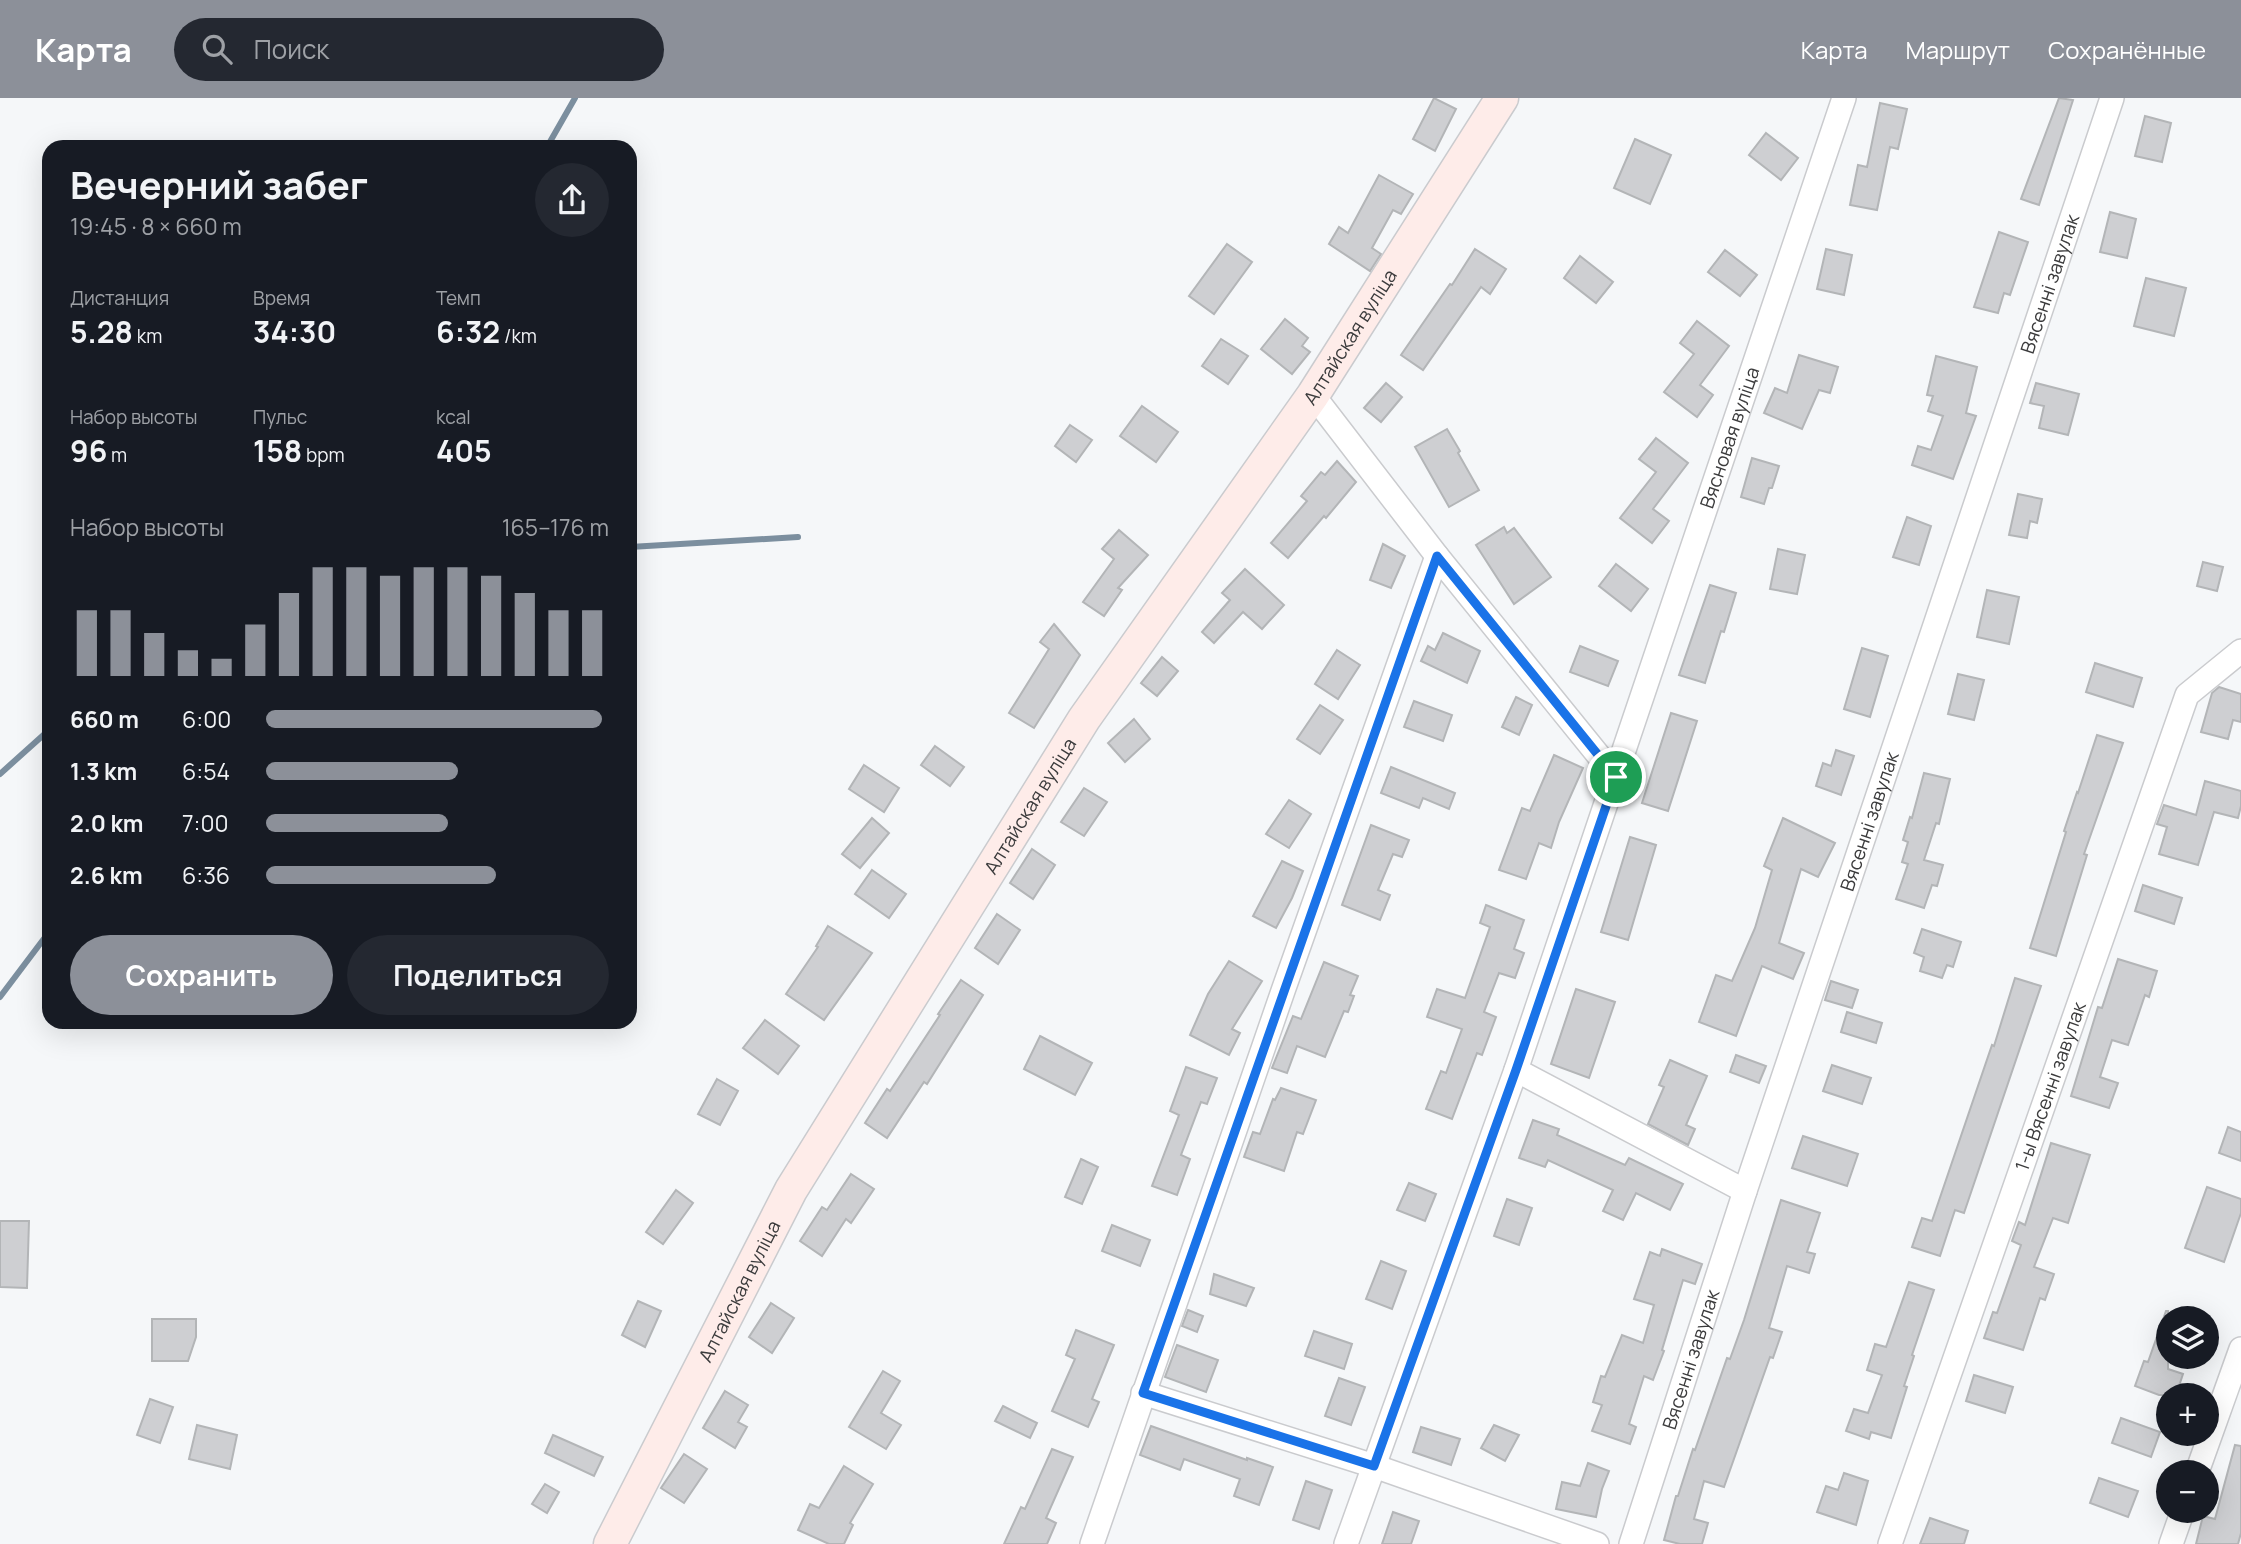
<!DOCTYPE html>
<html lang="ru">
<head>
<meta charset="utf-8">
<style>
  :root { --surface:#171b24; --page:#242831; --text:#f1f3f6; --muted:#9ea1a6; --accent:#8c9099 }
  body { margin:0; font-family:Manrope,sans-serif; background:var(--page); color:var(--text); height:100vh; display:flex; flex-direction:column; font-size:26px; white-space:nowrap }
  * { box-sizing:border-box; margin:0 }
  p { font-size:23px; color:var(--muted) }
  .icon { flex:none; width:38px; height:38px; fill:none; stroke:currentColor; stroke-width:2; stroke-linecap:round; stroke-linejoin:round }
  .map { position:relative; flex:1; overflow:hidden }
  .details { position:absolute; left:42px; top:42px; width:595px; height:889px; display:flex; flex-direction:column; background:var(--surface); border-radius:21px; box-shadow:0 7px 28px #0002 }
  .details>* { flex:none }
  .fabs { position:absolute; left:2156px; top:1208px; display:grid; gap:14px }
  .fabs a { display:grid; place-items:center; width:63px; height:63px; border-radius:50%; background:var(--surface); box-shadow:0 7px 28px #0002; font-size:35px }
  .pin { position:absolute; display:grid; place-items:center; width:60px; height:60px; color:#fff; margin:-30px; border:4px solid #fff; border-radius:50%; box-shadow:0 2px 7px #0007 }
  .round { display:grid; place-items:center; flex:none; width:74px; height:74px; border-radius:37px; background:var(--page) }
  .headline { display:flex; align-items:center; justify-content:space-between; height:119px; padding:0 28px }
  h1 { font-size:38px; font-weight:700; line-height:52px }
  .metrics { display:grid; grid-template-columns:repeat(3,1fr); gap:10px; height:119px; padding:7px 28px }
  .metrics div { display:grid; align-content:center }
  .metrics b { font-size:30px; font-weight:700 }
  .metrics small { font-size:19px; font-weight:400 }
  .metrics p { font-size:19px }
  .chart { height:196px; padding:14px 28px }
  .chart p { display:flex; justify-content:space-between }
  .chart svg { width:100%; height:126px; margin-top:7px; stroke:var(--accent); stroke-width:6 }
  .button { display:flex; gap:14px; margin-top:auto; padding:14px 28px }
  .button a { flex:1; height:80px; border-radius:42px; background:var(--accent); color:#fff; font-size:28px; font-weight:700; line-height:80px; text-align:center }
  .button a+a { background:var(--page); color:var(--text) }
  ul { padding:0 28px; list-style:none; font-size:23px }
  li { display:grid; grid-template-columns:112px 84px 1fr; align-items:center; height:52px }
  li i { height:18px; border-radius:9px; background:var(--accent) }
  header { display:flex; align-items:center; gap:42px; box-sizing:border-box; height:98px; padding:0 35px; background:var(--accent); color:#fff }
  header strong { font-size:33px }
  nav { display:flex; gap:38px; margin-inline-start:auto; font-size:24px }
  .search { width:490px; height:63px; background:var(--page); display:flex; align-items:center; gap:18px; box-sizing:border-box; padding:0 24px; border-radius:38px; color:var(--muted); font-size:26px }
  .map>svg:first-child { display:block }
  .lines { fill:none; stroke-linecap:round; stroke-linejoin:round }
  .stream { stroke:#7c8f9f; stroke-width:6 }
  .building { fill:#cecfd2; stroke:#b3b5b7; stroke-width:2 }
  .minor-casing { stroke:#cacbce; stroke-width:26 }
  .secondary-casing { stroke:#cacbce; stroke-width:35 }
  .minor { stroke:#fff; stroke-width:23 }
  .secondary { stroke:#feece9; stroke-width:32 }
  .route-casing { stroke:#fff; stroke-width:14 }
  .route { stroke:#1a73e8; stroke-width:9 }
  .labels { text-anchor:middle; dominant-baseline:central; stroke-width:5; stroke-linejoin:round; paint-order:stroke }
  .street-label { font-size:19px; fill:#3b3b3c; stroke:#fff }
</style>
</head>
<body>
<header>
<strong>Карта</strong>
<div class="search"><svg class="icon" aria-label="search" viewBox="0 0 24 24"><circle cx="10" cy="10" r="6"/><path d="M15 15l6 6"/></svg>Поиск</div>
<nav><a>Карта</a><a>Маршрут</a><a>Сохранённые</a></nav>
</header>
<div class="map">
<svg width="2241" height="1446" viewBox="0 0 2241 1446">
  <rect width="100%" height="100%" fill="#f5f7f9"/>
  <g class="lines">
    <g class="stream">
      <polyline points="547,49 575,0"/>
      <polyline points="630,449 798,439"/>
      <polyline points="0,676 49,632"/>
      <polyline points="0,899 49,834"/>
    </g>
  </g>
  <g class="building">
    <polygon points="1434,0 1456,11 1435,53 1413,41"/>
    <polygon points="2059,0 2073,2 2039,107 2021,101"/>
    <polygon points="1880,5 1907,11 1898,51 1890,49 1877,112 1850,107 1858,67 1867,69"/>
    <polygon points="2145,18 2171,25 2162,64 2135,58"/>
    <polygon points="1766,35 1798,60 1781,82 1749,57"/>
    <polygon points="1635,41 1671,57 1650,106 1614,90"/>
    <polygon points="1379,77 1413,96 1401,116 1393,112 1372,150 1381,156 1370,173 1329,146 1339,129 1348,135"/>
    <polygon points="2110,114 2136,121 2127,160 2100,154"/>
    <polygon points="1999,134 2028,144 2010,197 2004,195 1998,215 1974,209"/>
    <polygon points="1227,146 1252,164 1214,216 1189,198"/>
    <polygon points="1475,151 1506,171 1490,196 1481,189 1423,272 1401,257 1450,186 1452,187"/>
    <polygon points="1826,151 1852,157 1844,197 1817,191"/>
    <polygon points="1725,152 1757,177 1740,198 1708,174"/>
    <polygon points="1580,158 1613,184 1596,205 1564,180"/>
    <polygon points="2146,180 2186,190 2174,238 2134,228"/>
    <polygon points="1285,221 1308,240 1302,248 1310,254 1292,276 1261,251"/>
    <polygon points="1697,223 1729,248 1700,287 1713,297 1697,319 1664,294 1694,256 1680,245"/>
    <polygon points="1221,241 1248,258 1228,286 1202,268"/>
    <polygon points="1799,257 1838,269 1830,295 1819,292 1802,331 1764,315 1775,290 1787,295"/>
    <polygon points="1936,258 1977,269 1966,315 1976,318 1953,381 1912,367 1918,348 1931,352 1943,318 1928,313 1933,298 1927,297"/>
    <polygon points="1386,285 1402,299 1381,324 1364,310"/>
    <polygon points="2036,285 2079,296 2068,337 2039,330 2044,308 2030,305"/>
    <polygon points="1142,308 1178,334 1156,364 1120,338"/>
    <polygon points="1070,327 1092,342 1076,364 1055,348"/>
    <polygon points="1447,331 1460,353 1458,355 1479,392 1449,409 1415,349"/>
    <polygon points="1656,340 1688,365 1653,411 1669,423 1652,445 1620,420 1656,374 1639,361"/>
    <polygon points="1752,360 1779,368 1772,390 1769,390 1764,406 1741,399"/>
    <polygon points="1337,363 1356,384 1326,420 1324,418 1288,460 1271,445 1307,403 1301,398 1321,374 1325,377"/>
    <polygon points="2018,396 2042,401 2037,425 2030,423 2027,440 2009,437"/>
    <polygon points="1907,419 1931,428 1919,467 1893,459"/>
    <polygon points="1504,429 1507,435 1514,430 1551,479 1514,506 1476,447"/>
    <polygon points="1119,432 1148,457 1118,490 1122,492 1104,518 1083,504 1114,461 1102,451"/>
    <polygon points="1383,446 1405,458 1391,490 1370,482"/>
    <polygon points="1778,451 1805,457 1797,496 1770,491"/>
    <polygon points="2203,464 2223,469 2217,493 2197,488"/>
    <polygon points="1616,466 1648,491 1631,513 1599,488"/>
    <polygon points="1245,471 1284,507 1262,531 1243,514 1214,545 1202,534 1230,502 1222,495"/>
    <polygon points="1710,487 1736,495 1724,534 1721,533 1705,585 1679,577"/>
    <polygon points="1987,492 2019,499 2009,546 1977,539"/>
    <polygon points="1054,526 1080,557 1034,630 1009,615 1049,551 1040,544"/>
    <polygon points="1443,535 1480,553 1467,585 1421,563 1428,548 1435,552"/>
    <polygon points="1580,548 1618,563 1608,588 1570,574"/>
    <polygon points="1862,550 1888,558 1870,619 1844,611"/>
    <polygon points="1337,552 1360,567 1338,601 1315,586"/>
    <polygon points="1162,559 1178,573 1157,598 1141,585"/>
    <polygon points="2095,565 2142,580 2133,609 2086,594"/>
    <polygon points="1958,576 1984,582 1974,622 1948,616"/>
    <polygon points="2219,589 2241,596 2241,624 2233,622 2228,641 2201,634 2212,595"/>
    <polygon points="1516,599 1532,607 1519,637 1502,629"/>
    <polygon points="1414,603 1452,617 1443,643 1404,629"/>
    <polygon points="1320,607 1343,622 1320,656 1297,641"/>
    <polygon points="1671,615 1697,623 1668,713 1642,705"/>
    <polygon points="1134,621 1150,641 1125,664 1108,645"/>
    <polygon points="2097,637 2123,645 2084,756 2087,757 2056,858 2030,850 2066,734 2064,733 2077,694 2078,695"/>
    <polygon points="935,648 964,669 950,688 921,667"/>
    <polygon points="1836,652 1854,658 1841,697 1816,688 1823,665 1831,668"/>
    <polygon points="1554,657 1583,670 1559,724 1551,750 1539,745 1526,781 1499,772 1522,710 1530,713"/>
    <polygon points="864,667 899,690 884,714 849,691"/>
    <polygon points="1391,669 1455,695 1449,711 1423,700 1419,710 1381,695"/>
    <polygon points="1924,675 1950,681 1939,726 1936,725 1924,762 1943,767 1937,788 1932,787 1924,810 1896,801 1908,766 1902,764 1908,744 1903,742 1910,719 1912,720"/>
    <polygon points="2205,683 2241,693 2241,708 2238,720 2214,714 2198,767 2159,756 2167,729 2157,726 2164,707 2196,717"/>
    <polygon points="1084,690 1107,704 1084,738 1061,724"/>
    <polygon points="1289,702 1311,716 1289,750 1266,736"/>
    <polygon points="872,720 889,735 860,770 842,756"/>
    <polygon points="1783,720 1835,745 1818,779 1801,771 1779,845 1804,855 1793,881 1762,868 1736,938 1699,924 1716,877 1732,883 1755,830 1772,772 1764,768"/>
    <polygon points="1371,727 1409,742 1402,759 1393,756 1378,792 1390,797 1380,822 1342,807"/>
    <polygon points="1630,739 1656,747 1628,842 1601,834"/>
    <polygon points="1032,751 1055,767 1033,801 1010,785"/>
    <polygon points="1282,763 1303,773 1292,800 1276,830 1253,818"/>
    <polygon points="872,772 906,796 889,820 855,796"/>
    <polygon points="2143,787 2182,800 2174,826 2135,813"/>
    <polygon points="1486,807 1524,822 1514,851 1524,855 1515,880 1499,875 1484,914 1496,919 1482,957 1477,955 1452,1021 1426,1011 1441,973 1446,975 1462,931 1427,919 1437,891 1465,900 1490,829 1480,825"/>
    <polygon points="997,816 1020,832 998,866 975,850"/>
    <polygon points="828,828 872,855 824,922 786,896 818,849 816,848"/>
    <polygon points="1922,831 1961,844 1953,869 1947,867 1942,880 1920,873 1924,859 1914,855"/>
    <polygon points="2118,861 2157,873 2149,899 2145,897 2128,947 2112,942 2100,979 2118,985 2109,1010 2071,998 2098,909 2102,910"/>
    <polygon points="1229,863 1262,883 1232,931 1240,935 1229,957 1190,937 1208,896"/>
    <polygon points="1324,864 1358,878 1350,897 1354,898 1348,914 1344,913 1325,959 1297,948 1287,975 1272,970 1293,918 1301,921"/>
    <polygon points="2015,880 2041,888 1964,1115 1955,1112 1940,1158 1912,1149 1922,1120 1932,1123 1992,947 1994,948"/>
    <polygon points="961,882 983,897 927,986 924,984 887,1040 865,1025 887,991 890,993 940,917 938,916"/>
    <polygon points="1831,883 1858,892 1852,910 1825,902"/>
    <polygon points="1576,891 1615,904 1589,980 1551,966"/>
    <polygon points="1847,914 1882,925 1876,945 1841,934"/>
    <polygon points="765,922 799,948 778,976 743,950"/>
    <polygon points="1040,938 1092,965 1075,997 1024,971"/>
    <polygon points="1736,957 1766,968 1759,985 1730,974"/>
    <polygon points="1670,962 1707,978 1686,1027 1695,1031 1688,1047 1648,1026 1664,989 1659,987"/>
    <polygon points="1832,967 1871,980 1862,1006 1823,993"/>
    <polygon points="1186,969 1217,980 1207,1006 1201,1004 1181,1057 1190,1061 1177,1097 1152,1088 1179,1017 1170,1013"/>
    <polygon points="717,981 738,993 720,1027 698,1016"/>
    <polygon points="1281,990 1316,1002 1303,1036 1297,1034 1284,1073 1244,1059 1253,1034 1260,1036 1273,1001 1275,1002"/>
    <polygon points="1533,1022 1559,1031 1557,1037 1625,1067 1629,1060 1683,1086 1670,1112 1636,1095 1623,1122 1603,1113 1613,1092 1548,1062 1545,1069 1519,1060"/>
    <polygon points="2228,1029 2241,1034 2241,1063 2219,1055"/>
    <polygon points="1803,1038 1858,1056 1847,1088 1792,1070"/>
    <polygon points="2051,1045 2090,1057 2068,1125 2053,1120 2034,1169 2054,1176 2045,1202 2040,1200 2023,1252 1984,1240 1993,1214 1997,1215 2021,1147 2012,1143 2019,1124 2025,1127"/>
    <polygon points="1081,1061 1098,1069 1082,1106 1065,1099"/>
    <polygon points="851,1076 874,1091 851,1125 846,1121 822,1158 800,1143 822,1109 827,1112"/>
    <polygon points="1409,1085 1436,1096 1425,1123 1397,1112"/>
    <polygon points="2207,1089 2241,1101 2241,1115 2224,1164 2185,1150"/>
    <polygon points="676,1092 693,1105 663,1146 646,1134"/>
    <polygon points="1507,1101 1532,1110 1519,1147 1494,1138"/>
    <polygon points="1781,1102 1820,1115 1807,1154 1815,1156 1809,1175 1787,1168 1769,1230 1782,1234 1773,1260 1770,1259 1724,1389 1704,1383 1694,1421 1708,1425 1702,1446 1680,1446 1664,1442 1676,1398 1678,1398 1693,1351 1695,1352 1727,1260 1730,1261 1744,1222"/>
    <polygon points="0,1123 29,1123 27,1190 0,1189"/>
    <polygon points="1112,1127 1150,1142 1140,1168 1102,1153"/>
    <polygon points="1662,1151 1702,1166 1695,1186 1683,1182 1662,1252 1664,1253 1653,1282 1644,1278 1629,1326 1636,1329 1630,1346 1592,1333 1602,1307 1593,1304 1601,1278 1605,1279 1622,1237 1643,1245 1654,1207 1634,1201 1650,1154 1660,1158"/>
    <polygon points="1381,1163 1406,1173 1392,1211 1366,1201"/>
    <polygon points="1214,1176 1254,1190 1246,1208 1210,1196"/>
    <polygon points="1909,1184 1934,1192 1912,1257 1914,1258 1904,1288 1907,1289 1891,1340 1871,1334 1869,1341 1846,1333 1854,1311 1868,1315 1882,1277 1867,1272 1875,1246 1886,1249"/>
    <polygon points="638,1203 661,1213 645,1249 622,1237"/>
    <polygon points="771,1205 794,1220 772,1255 749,1239"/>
    <polygon points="1188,1212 1203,1218 1197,1234 1182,1228"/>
    <polygon points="2166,1213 2168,1213 2168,1271 2183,1276 2176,1297 2159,1297 2135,1288 2144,1263 2148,1264"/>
    <polygon points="152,1221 196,1221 196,1239 188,1263 152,1263"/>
    <polygon points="1076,1232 1114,1247 1092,1301 1099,1304 1088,1329 1052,1313 1075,1261 1066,1257"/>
    <polygon points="1314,1233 1352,1246 1344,1271 1305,1258"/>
    <polygon points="1177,1247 1218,1262 1206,1294 1165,1279"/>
    <polygon points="883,1273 900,1283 881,1315 901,1327 886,1351 849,1329"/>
    <polygon points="1974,1277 2013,1289 2005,1315 1966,1303"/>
    <polygon points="1339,1280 1365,1289 1351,1327 1325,1318"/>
    <polygon points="725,1293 748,1307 738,1324 747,1329 735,1350 703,1330"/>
    <polygon points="150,1301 173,1309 160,1345 137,1337"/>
    <polygon points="1003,1308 1037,1325 1030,1340 995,1323"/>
    <polygon points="2121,1320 2160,1334 2151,1359 2112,1345"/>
    <polygon points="197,1327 237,1337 230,1371 189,1361"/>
    <polygon points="1494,1327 1519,1337 1505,1363 1481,1350"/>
    <polygon points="1151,1328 1247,1362 1247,1360 1273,1369 1259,1407 1234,1398 1240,1381 1184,1361 1180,1372 1140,1357"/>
    <polygon points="1421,1329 1460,1341 1451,1367 1413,1354"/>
    <polygon points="553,1337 603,1359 594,1378 545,1355"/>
    <polygon points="2235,1347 2241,1348 2241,1435 2238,1446 2196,1446 2203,1418 2215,1421"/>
    <polygon points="1052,1351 1073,1359 1046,1420 1056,1425 1047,1446 1004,1446 1021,1409 1025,1411"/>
    <polygon points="684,1356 707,1371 684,1405 661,1390"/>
    <polygon points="1588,1365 1609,1373 1602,1391 1596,1419 1556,1411 1562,1384 1580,1388"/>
    <polygon points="844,1368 873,1386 850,1425 853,1427 844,1446 829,1446 798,1432 810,1406 819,1410"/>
    <polygon points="1844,1375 1868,1383 1856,1427 1817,1414 1826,1388 1838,1392"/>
    <polygon points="2099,1380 2138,1393 2128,1419 2090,1405"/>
    <polygon points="1306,1383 1332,1392 1319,1431 1293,1422"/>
    <polygon points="545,1386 559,1394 547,1415 532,1406"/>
    <polygon points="1393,1414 1419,1423 1411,1446 1382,1446"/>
    <polygon points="1930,1420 1968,1433 1964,1446 1920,1446"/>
  </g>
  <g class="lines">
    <defs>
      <g id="minor">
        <polyline points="1313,297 1437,458 1616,679"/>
        <polyline points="1516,972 1745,1093"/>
        <polyline points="1143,1295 1374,1368 1597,1446"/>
        <polyline points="2197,1374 2241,1251"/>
        <polyline points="1092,1446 1284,890 1437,458"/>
        <path id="s1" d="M1346 1446 1516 972 1844 0"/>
        <path id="s2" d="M1631 1446 1745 1093 2112 0"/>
        <path id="s3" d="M1890 1446 2187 597 2241 553"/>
        <polyline points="2171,1446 2183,1412"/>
      </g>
      <g id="secondary">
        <path id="s4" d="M610 1446 791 1092 1084 621 1313 297 1502 0"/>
      </g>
    </defs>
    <use href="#minor" class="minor-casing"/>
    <use href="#secondary" class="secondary-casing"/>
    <use href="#minor" class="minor"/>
    <use href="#secondary" class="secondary"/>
  </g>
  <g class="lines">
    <defs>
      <polygon id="route" points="1437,458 1616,679 1516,972 1374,1368 1143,1295"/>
    </defs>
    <use href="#route" class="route-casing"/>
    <use href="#route" class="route"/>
  </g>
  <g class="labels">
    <g class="street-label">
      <text stroke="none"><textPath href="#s2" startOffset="1328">Вясенні завулак</textPath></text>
      <text stroke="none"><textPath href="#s4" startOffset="1418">Алтайская вуліца</textPath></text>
      <text stroke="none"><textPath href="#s1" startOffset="1171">Вясновая вуліца</textPath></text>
      <text stroke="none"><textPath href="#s4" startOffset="850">Алтайская вуліца</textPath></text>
      <text stroke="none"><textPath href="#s2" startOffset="761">Вясенні завулак</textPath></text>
      <text stroke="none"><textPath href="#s3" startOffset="485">1-ы Вясенні завулак</textPath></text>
      <text stroke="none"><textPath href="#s4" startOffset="284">Алтайская вуліца</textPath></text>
      <text stroke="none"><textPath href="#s2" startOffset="194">Вясенні завулак</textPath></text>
    </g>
  </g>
</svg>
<div class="fabs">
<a><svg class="icon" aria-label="layers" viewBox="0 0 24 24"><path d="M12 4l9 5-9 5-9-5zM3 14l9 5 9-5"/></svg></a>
<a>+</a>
<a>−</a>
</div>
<div class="pin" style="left:1616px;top:679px;background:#1e9e55"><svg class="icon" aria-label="arrive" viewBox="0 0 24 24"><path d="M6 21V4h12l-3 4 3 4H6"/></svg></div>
<section class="details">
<div class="headline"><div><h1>Вечерний забег</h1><p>19:45 · 8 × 660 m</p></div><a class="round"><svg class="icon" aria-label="share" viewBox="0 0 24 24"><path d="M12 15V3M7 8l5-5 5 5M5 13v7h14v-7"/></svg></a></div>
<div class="metrics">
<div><p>Дистанция</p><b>5.28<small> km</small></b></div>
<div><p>Время</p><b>34:30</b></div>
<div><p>Темп</p><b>6:32<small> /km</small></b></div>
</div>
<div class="metrics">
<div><p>Набор высоты</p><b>96<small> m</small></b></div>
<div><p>Пульс</p><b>158<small> bpm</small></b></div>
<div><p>kcal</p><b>405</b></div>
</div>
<div class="chart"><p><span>Набор высоты</span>165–176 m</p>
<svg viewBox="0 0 160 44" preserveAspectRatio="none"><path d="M5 44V21M15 44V21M25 44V29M35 44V35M45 44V38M55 44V26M65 44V15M75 44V6M85 44V6M95 44V9M105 44V6M115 44V6M125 44V9M135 44V15M145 44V21M155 44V21"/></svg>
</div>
<ul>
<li><b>660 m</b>6:00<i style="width:98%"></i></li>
<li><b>1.3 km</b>6:54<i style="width:56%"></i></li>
<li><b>2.0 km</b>7:00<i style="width:53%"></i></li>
<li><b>2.6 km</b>6:36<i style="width:67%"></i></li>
</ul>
<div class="button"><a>Сохранить</a><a>Поделиться</a></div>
</section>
</div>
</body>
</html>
